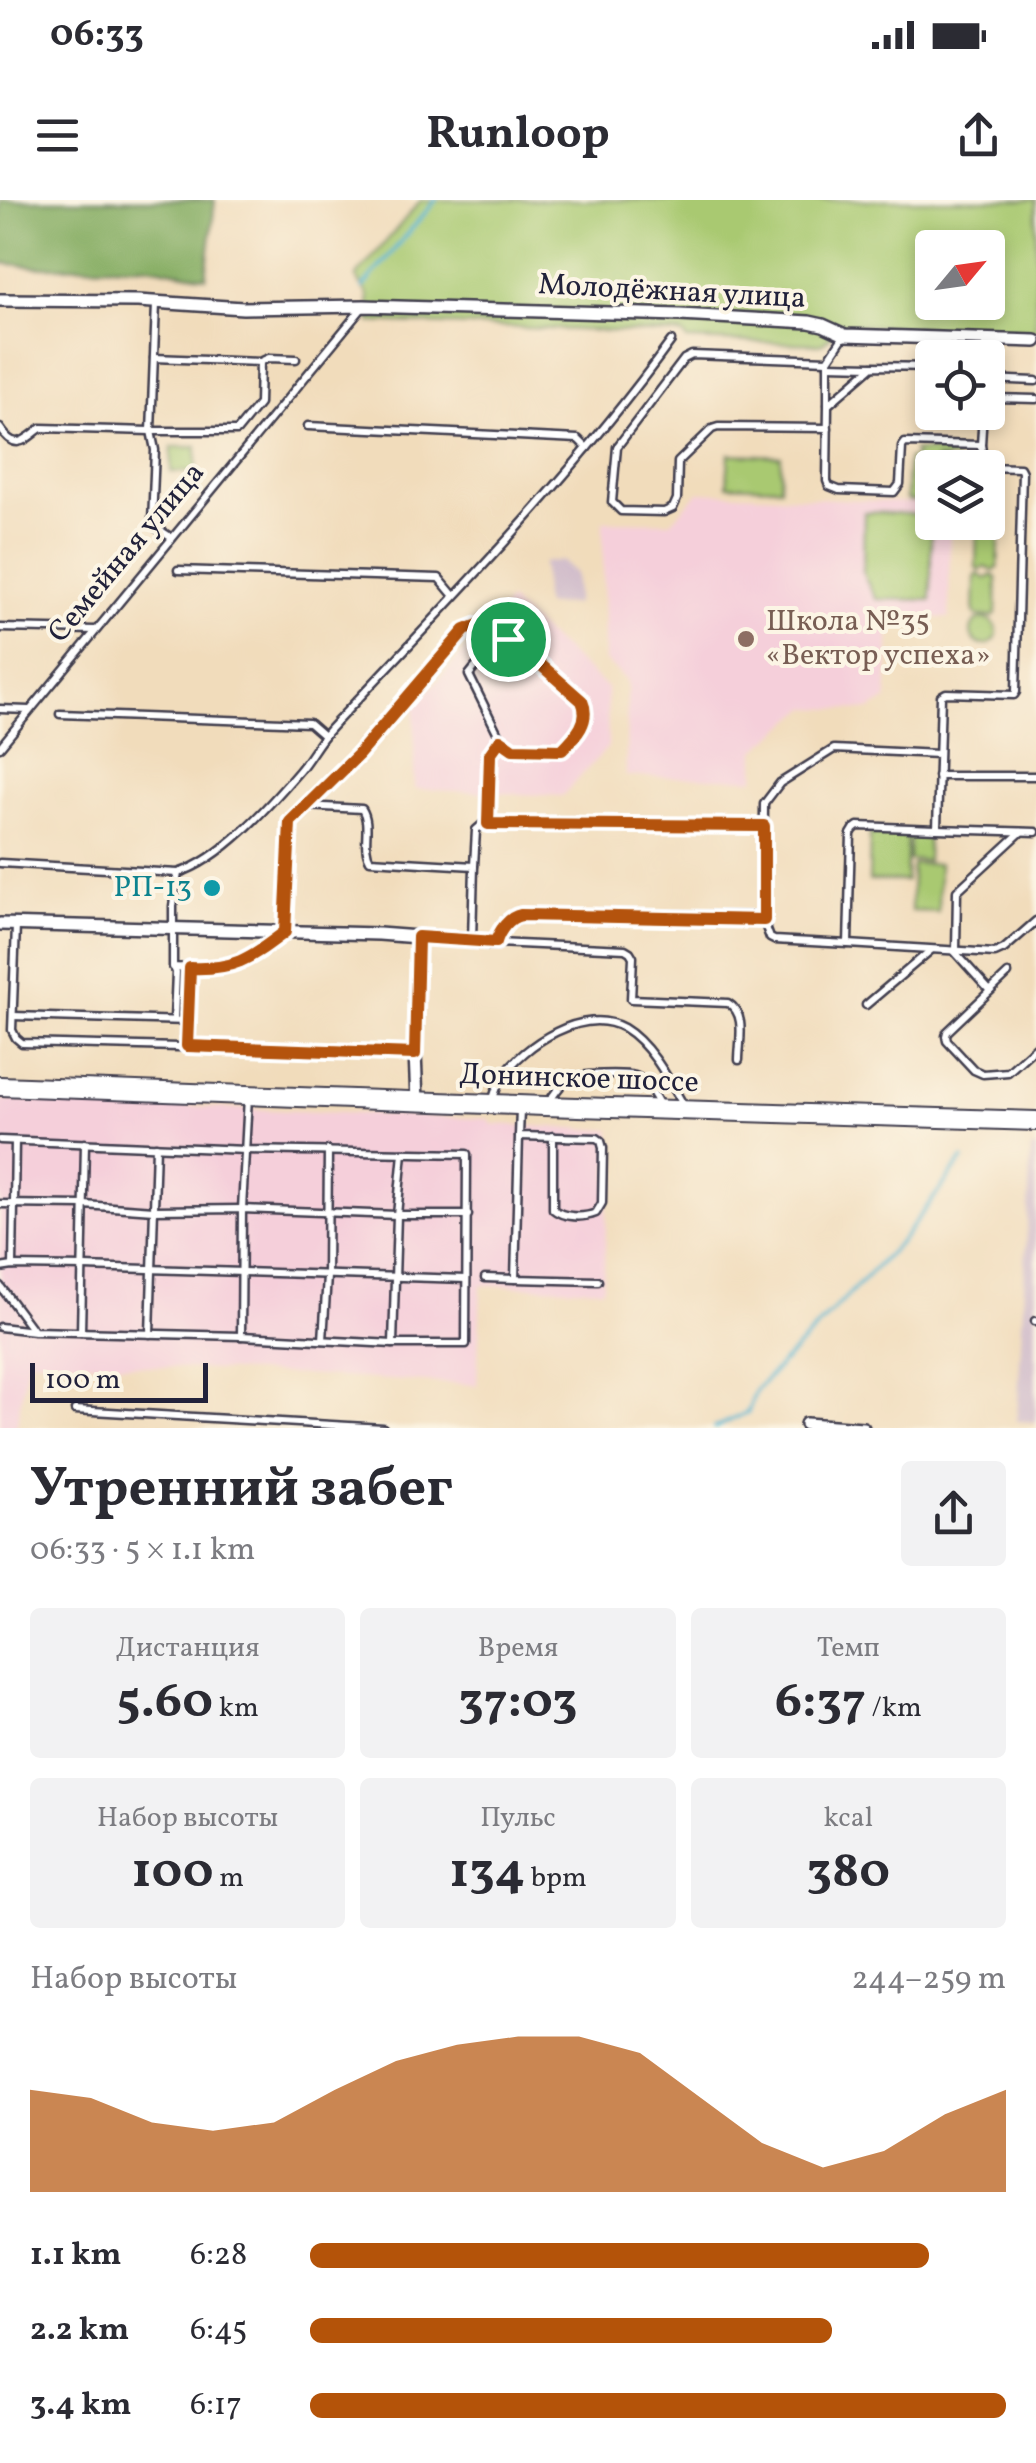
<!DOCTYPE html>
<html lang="ru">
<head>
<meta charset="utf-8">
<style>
  :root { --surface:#fff; --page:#f2f2f3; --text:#2b2b33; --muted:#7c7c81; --accent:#b45309 }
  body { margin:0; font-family:Vollkorn,serif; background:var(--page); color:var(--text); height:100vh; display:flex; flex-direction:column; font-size:38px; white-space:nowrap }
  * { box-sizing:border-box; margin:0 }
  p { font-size:32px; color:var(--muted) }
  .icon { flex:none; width:55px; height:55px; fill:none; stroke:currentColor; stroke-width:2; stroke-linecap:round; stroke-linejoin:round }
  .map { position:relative; height:1228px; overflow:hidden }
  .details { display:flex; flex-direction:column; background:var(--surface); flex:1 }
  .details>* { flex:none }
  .needle { width:65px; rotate:61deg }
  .tools { position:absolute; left:915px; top:30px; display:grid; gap:20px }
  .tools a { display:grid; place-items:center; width:90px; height:90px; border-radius:10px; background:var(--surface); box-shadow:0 5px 15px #0003; font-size:50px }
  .scale { position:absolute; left:30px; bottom:25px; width:178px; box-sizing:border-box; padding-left:10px; border:5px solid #22223b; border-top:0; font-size:28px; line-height:35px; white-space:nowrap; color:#22223b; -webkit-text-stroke:8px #fcf5e5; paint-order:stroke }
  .pin { position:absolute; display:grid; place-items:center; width:85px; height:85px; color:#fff; margin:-42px; border:5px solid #fff; border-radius:50%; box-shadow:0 2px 10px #0007 }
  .round { display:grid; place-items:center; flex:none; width:105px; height:105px; border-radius:10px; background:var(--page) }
  .headline { display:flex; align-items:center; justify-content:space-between; height:170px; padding:0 30px }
  h1 { font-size:55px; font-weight:700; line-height:75px }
  .metrics { display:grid; grid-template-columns:repeat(3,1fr); gap:15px; height:170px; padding:10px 30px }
  .metrics div { display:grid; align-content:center; border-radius:10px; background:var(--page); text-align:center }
  .metrics b { font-size:50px; font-weight:700 }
  .metrics small { font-size:28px; font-weight:400 }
  .metrics p { font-size:28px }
  .chart { height:280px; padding:20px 30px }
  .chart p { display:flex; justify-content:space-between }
  .chart svg { width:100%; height:180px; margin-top:10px; fill:var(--accent); opacity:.7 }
  ul { padding:0 30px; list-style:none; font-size:32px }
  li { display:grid; grid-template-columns:160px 120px 1fr; align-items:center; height:75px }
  li i { height:25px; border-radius:12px; background:var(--accent) }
  .status { display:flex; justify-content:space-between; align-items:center; height:70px; padding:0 50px; background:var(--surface); direction:ltr }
  .status svg { height:28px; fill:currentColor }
  header { display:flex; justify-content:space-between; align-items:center; height:130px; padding:0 30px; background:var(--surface); font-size:45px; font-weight:700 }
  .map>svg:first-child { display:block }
  .built { fill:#f5cfda }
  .industrial { fill:#d1bdcb }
  .green { fill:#a9c971; stroke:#667656; stroke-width:2.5; fill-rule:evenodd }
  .forest { fill:#86ad63; stroke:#54684f; stroke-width:2.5 }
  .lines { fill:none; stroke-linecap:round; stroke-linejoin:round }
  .stream { stroke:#4eb1cd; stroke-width:4 }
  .service-casing { stroke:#413e4e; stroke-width:11 }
  .minor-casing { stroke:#413e4e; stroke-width:16 }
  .primary-casing { stroke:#413e4e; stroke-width:22 }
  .service { stroke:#fff; stroke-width:6 }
  .minor { stroke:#fff; stroke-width:11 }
  .primary { stroke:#fff; stroke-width:18 }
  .route-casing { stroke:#fff; stroke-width:20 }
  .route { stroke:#b45309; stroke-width:12 }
  .education-dot { fill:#8d6e63; stroke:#fcf5e5; stroke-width:4 }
  .culture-dot { fill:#0f9aa8; stroke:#fcf5e5; stroke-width:4 }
  .labels { text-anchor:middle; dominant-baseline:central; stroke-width:8; stroke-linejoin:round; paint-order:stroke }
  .street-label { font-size:30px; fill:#22223b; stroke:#fcf5e5 }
  .education-label { font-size:30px; fill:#785e54; stroke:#fcf5e5; text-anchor:start }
  .culture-label { font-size:30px; fill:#0d838f; stroke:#fcf5e5; text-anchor:end }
</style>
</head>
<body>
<div class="status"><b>06:33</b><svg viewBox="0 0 49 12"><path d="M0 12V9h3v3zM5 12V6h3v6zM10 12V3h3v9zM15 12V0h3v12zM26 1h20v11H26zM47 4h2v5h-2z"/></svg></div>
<header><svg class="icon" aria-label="menu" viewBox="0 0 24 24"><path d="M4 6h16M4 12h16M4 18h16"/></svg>Runloop<svg class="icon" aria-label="share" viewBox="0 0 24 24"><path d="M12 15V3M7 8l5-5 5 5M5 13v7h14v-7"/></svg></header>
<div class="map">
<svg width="1036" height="1228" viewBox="0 0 1036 1228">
  <rect width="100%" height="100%" fill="#fcf5e5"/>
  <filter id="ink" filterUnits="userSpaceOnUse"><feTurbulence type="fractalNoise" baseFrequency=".01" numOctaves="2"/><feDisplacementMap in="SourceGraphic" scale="20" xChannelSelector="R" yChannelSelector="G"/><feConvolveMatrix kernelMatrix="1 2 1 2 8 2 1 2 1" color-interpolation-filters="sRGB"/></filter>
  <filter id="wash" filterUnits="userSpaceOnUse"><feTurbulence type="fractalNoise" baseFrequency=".0048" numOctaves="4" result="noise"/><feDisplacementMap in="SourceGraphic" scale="40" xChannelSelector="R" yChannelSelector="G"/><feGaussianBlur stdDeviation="2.25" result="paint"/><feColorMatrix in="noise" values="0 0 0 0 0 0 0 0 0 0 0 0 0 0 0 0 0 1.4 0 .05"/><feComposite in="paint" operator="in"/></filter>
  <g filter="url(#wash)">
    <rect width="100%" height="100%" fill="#f1dcbb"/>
    <g class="built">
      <polygon points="699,292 932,304 932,322 950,323 949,418 890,417 887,500 869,510 807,508 756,550 755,579 626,576 627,481 604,460 603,321 671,322"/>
      <polygon points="509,401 607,488 608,547 562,596 414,589 415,506"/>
      <polygon points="0,899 490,919 491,924 611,930 603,1089 481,1085 477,1185 28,1159 16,1228 0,1228"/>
    </g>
    <g class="industrial">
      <polygon points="563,361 576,374 576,404 544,405 543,362"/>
      <polygon points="1031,948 1036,948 1036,1222 1017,1221"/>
    </g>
    <g class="green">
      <path d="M421 0H1036V132L968 130 964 125 954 126 951 129 845 125C832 127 831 142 819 144L687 140 683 134 371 122 368 95 356 77ZM932 48H988V102H932Z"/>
      <polygon points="172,247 197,247 196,272 171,272"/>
      <polygon points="913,251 960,251 955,259 935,259 936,261 945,262 945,267 932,268 932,301 909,301 906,298 908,259 916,257"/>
      <polygon points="729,254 781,256 780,287 727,285"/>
      <polygon points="864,312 931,315 931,400 876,399 863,374"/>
      <polygon points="988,314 996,315 1000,318 998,368 994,371 984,367 980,371 976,367 977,323 988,322"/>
      <polygon points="978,374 984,378 988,378 992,375 997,378 996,414 993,417 977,416 974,413 975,377"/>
      <circle cx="984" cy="432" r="13"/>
      <polygon points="870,633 907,634 906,681 869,681"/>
      <polygon points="910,634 928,634 927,661 909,660"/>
      <polygon points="912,664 939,664 938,712 911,711"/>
    </g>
    <polygon class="forest" points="0,0 215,0 206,77 148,66 42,67 0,63"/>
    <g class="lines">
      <g class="stream">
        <polyline points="363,87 436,0"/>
        <polyline points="714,1228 748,1212 756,1190 902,1040 963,959"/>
      </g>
    </g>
  </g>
  <g filter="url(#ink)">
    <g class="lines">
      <defs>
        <g id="service">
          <polyline points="154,158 260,162 259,204 237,231 151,231 155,250 152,322 155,327 172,338"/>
          <polyline points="986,158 986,140"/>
          <polyline points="260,162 269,158 296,159"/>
          <polyline points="828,165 872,166"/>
          <polyline points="932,167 873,166 828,205 827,281 829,286 839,290 894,292 900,284 902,247 905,243 981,245"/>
          <polyline points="988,179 1036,181"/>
          <polyline points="991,198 1036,199"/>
          <polyline points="828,204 828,160"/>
          <polyline points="308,226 578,239 587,248"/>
          <path d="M0 228C16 253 25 239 41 228L151 231 156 104"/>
          <polyline points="828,228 718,227 712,229 678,262 677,299 673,308 664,312 621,311 612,302 617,247 684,159 692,155 828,160 844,136"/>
          <polyline points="178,370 439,378 454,396"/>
          <polyline points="0,428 95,430"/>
          <polyline points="0,509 29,510"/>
          <polyline points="60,514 309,523 324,536"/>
          <polyline points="0,547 363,107"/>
          <polyline points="938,554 834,549 780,583 764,604 763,719 770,738 774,740 848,744 851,634 854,629 858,626 937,629 941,496 946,493 1014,495 1016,492 1022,272 1020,268 985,267 981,245 983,212"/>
          <polyline points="938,576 1036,576"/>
          <polyline points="306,605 359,555 465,430 478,425 484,427 495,444"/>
          <polyline points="488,624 490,554 501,540 469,475 497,440 508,439 515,442 582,501 585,506 584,523 562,550 513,549 501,540"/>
          <polyline points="937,629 1036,632"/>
          <path d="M0 663 178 673C222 659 269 606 299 571 310 558 318 542 330 529 447 404 571 279 671 141"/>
          <polyline points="474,666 476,630 483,624 764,626"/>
          <polyline points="178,673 173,706 173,767 190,768 187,846"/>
          <polyline points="16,726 12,830 16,838 22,843 414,853"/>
          <path d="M497 743 625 749 630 752 633 757 631 799 728 803C747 814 739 841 739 860"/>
          <polyline points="848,744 995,753 1004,749 1036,721"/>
          <polyline points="954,751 990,791"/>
          <polyline points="956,751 957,691 1021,632"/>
          <polyline points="174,768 176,772 174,820"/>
          <path d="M190 768C235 769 250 758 285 731L289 621 305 606 362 609C372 625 361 645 370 660L474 666 472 740"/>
          <polyline points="1008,774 947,832 946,836 947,841 974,870 983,874 1008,872 1036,847"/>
          <polyline points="866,805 931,750"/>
          <polyline points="13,816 188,821"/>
          <path d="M493 899C495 892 498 884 502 877 524 845 584 805 624 828 651 844 670 882 685 908"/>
          <path d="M548 903C554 895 560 884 569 878 576 874 627 873 635 876 647 880 655 897 661 907"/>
          <path d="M520 909 519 936 597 938 601 941 603 948 602 1003 596 1013C584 1018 563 1018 553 1009V936"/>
          <polyline points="519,936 515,1079 598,1081"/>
          <polyline points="0,940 246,950 467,954 466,1144 393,1144 241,1136"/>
          <polyline points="0,1004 84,1005 154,1010 242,1009 397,1015 468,1015"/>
          <polyline points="13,1066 15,941"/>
          <polyline points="0,1068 13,1066 84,1067 466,1079"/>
          <polyline points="485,1078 515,1079"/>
          <polyline points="0,1086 32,1129"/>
          <polyline points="1035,1121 1036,1121"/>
          <polyline points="0,1127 34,1131 241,1136 242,1009 248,897"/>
          <polyline points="81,1132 85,943"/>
          <polyline points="150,1134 156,946"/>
          <polyline points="323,1140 327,1076 328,950"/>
          <polyline points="393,1144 397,1015 403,953"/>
          <polyline points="75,1210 383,1228"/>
        </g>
        <g id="minor">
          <polyline points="0,100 138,101 243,108 364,106 680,115 809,122 823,125 845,135 1036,141"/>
          <path d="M0 724 379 734 496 743C499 731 508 717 521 715L763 719"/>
          <polyline points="417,901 415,853 418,737"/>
          <polyline points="806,1224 863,1228"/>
        </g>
        <polyline id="primary" points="0,886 545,906 1036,921"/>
      </defs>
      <use href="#service" class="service-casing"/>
      <use href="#minor" class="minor-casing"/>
      <use href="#primary" class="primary-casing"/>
      <use href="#service" class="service"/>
      <use href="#minor" class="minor"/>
      <use href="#primary" class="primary"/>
    </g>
  </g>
  <g class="lines" filter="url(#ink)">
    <defs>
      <path id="route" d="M478 425 484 427 495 444 503 439 515 442 582 501C591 521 576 536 562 550L513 549 500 540 490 554 488 624 764 626V720L521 715C509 717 499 731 496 742L418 737 415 854 187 846 190 768C236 770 250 758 285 732L290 622 358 555 465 430Z"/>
    </defs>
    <use href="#route" class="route-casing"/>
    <use href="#route" class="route"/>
  </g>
  <circle class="education-dot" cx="746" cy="439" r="10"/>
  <circle class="culture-dot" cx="212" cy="688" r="10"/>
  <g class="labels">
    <g class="street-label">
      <text transform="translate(672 92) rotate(3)">Молодёжная улица</text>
      <text transform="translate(127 353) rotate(-50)">Семейная улица</text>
      <text transform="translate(579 879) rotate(2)">Донинское шоссе</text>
    </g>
    <g class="education-label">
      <text x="766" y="422">Школа №35<tspan x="766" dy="34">«Вектор успеха»</tspan></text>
    </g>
    <g class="culture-label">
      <text x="192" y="688">РП-13</text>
    </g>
  </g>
</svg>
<div class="tools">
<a><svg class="needle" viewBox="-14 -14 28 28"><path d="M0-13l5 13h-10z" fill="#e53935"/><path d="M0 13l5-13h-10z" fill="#7c7c81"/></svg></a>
<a><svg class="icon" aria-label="locate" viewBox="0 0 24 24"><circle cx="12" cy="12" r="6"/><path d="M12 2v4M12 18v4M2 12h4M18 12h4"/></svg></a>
<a><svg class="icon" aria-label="layers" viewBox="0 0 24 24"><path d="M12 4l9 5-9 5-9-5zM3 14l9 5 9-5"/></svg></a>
</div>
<div class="scale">100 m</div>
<div class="pin" style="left:508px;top:439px;background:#1e9e55"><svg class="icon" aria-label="arrive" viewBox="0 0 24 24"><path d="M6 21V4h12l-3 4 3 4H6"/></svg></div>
</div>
<section class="details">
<div class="headline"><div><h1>Утренний забег</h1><p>06:33 · 5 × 1.1 km</p></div><a class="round"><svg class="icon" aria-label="share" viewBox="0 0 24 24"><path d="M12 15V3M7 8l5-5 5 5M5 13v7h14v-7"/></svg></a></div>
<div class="metrics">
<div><p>Дистанция</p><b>5.60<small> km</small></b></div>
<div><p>Время</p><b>37:03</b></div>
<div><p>Темп</p><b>6:37<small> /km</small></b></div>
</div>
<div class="metrics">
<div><p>Набор высоты</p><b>100<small> m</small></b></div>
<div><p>Пульс</p><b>134<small> bpm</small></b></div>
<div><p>kcal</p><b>380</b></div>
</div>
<div class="chart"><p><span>Набор высоты</span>244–259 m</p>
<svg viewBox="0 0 160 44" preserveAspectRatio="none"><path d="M0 44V19L10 21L20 27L30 29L40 27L50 19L60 12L70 8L80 6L90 6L100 10L110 21L120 32L130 38L140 34L150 25L160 19V44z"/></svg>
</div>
<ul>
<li><b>1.1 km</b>6:28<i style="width:89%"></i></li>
<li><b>2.2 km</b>6:45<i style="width:75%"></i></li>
<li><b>3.4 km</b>6:17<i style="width:100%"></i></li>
</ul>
</section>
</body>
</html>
